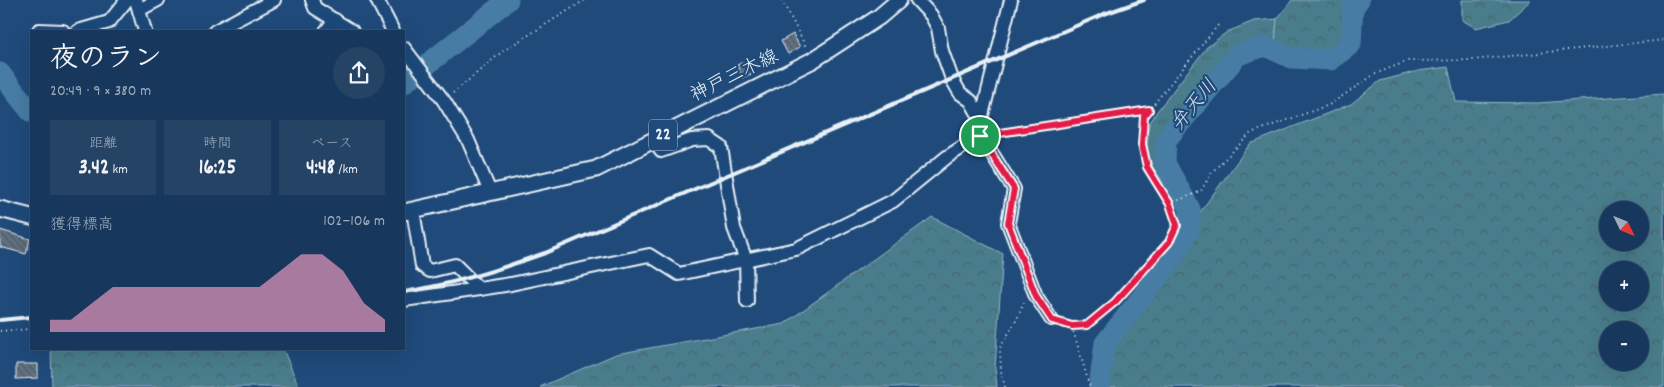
<!DOCTYPE html>
<html lang="ja">
<head>
<meta charset="utf-8">
<style>
  :root { --surface:#17385c; --page:#244365; --text:#f1f3f6; --muted:#9eacbb; --line:#365272; --accent:#e797bd }
  body { margin:0; font-family:Dekko,"Klee One",sans-serif; background:var(--page); color:var(--text); height:100vh; display:flex; flex-direction:column; font-size:19px; white-space:nowrap }
  * { box-sizing:border-box; margin:0 }
  p { font-size:16px; color:var(--muted) }
  .icon { flex:none; width:28px; height:28px; fill:none; stroke:currentColor; stroke-width:2; stroke-linecap:round; stroke-linejoin:round }
  .map { position:relative; flex:1; overflow:hidden }
  .side { position:absolute; left:30px; top:30px; width:375px; height:320px; display:flex; flex-direction:column; background:var(--surface); border-radius:0px; box-shadow:0 5px 20px #0002,0 0 0 1px var(--line) }
  .side>* { flex:none }
  .needle { width:32px; rotate:133deg }
  .controls { position:absolute; left:1599px; top:201px; display:grid; gap:10px }
  .controls a { display:grid; place-items:center; width:50px; height:50px; border-radius:50%; background:var(--surface); box-shadow:0 5px 20px #0002,0 0 0 1px var(--line); font-size:25px }
  .pin { position:absolute; display:grid; place-items:center; width:42px; height:42px; color:#fff; margin:-21px; border:2px solid #fff; border-radius:50%; box-shadow:0 1px 5px #0007 }
  .round { display:grid; place-items:center; flex:none; width:52px; height:52px; border-radius:26px; background:var(--page) }
  .headline { display:flex; align-items:center; justify-content:space-between; height:85px; padding:0 20px }
  h1 { font-size:28px; font-weight:800; line-height:38px }
  .metrics { display:grid; grid-template-columns:repeat(3,1fr); gap:8px; height:85px; padding:5px 20px }
  .metrics div { display:grid; align-content:center; border-radius:0px; background:var(--page); text-align:center }
  .metrics b { font-size:21px; font-weight:800 }
  .metrics small { font-size:14px; font-weight:400 }
  .metrics p { font-size:14px }
  .chart { height:140px; padding:10px 20px }
  .chart p { display:flex; justify-content:space-between }
  .chart svg { width:100%; height:90px; margin-top:5px; fill:var(--accent); opacity:.7 }
  .map>svg:first-child { display:block }
  .grass { fill:url(#grass-tufts); stroke:#98b7c2 }
  .forest { fill:url(#forest-crowns); stroke:#98b7c2; fill-rule:evenodd }
  .lines { fill:none; stroke-linecap:round; stroke-linejoin:round }
  .river { stroke:#477ca4; stroke-width:21 }
  .building { fill:url(#building-back-hatch); stroke:#e8f1f8 }
  .minor-casing { stroke:#e8f1f8; stroke-width:16 }
  .major-casing { stroke:#e8f1f8; stroke-width:19 }
  .path { stroke:#e8f1f8; stroke-width:2; stroke-dasharray:1 4; stroke-linecap:butt }
  .minor { stroke:#1f4a7a; stroke-width:12 }
  .major { stroke:#1f4a7a; stroke-width:15 }
  .rail { stroke:#e8f1f8; stroke-width:4 }
  .route-casing { stroke:#fff; stroke-width:10 }
  .route { stroke:#e11d48; stroke-width:6 }
  .labels { text-anchor:middle; dominant-baseline:central; stroke-width:4.5; stroke-linejoin:round; paint-order:stroke }
  .shield { fill:#1f4a7a; stroke:#acbfd2; stroke-width:1 }
  .shield-label { font-size:18px; font-weight:bold; fill:#e8f1f8 }
  .street-label { font-size:19px; fill:#e8f1f8; stroke:#1f4a7a }
  .water-label { font-size:20px; font-style:italic; fill:#d0dfeb; stroke:#1f4a7a }
</style>
</head>
<body>
<div class="map">
<svg width="1664" height="387" viewBox="0 0 1664 387">
  <defs>
    <pattern id="grass-tufts" width="24" height="20" patternUnits="userSpaceOnUse" patternTransform="scale(1.25)"><rect width="24" height="20" fill="#487d8b"/><path d="M3 7l-1-3M5 7V3M7 7l1-3M15 17l-1-3M17 17v-4M19 17l1-3" fill="none" stroke="#47656e"/></pattern>
    <pattern id="forest-crowns" width="20" height="18" patternUnits="userSpaceOnUse" patternTransform="scale(1.25)"><rect width="20" height="18" fill="#487d8b"/><path d="M2 6a3 3 0 1 1 6 0M12 15a3 3 0 1 1 6 0" fill="none" stroke="#47656e"/></pattern>
    <pattern id="building-back-hatch" width="6" height="6" patternUnits="userSpaceOnUse" patternTransform="scale(1.25)"><rect width="6" height="6" fill="#627081"/><path d="M-1 5l2 2M0 0l6 6M5-1l2 2" fill="none" stroke="#535a63"/></pattern>
  </defs>
  <rect width="100%" height="100%" fill="#1f4a7a"/>
  <filter id="ink" filterUnits="userSpaceOnUse"><feTurbulence type="fractalNoise" baseFrequency=".02" numOctaves="2"/><feDisplacementMap in="SourceGraphic" scale="10" xChannelSelector="R" yChannelSelector="G"/><feConvolveMatrix kernelMatrix="1 2 1 2 8 2 1 2 1" color-interpolation-filters="sRGB"/></filter>
  <g filter="url(#ink)">
    <polygon class="grass" points="1277,19 1275,44 1258,41 1225,59 1173,120 1161,146 1161,164 1180,195 1175,198 1153,168 1147,149 1149,124 1158,110 1207,47 1227,32 1254,21"/>
    <g class="forest">
      <polygon points="1292,0 1353,0 1349,8 1347,36 1331,54 1297,54 1275,44 1277,19"/>
      <polygon points="1462,0 1531,0 1509,20 1476,28 1462,20"/>
      <path d="M1448 67 1456 102 1538 103 1664 94V387H1096L1123 317 1250 144 1351 104 1380 81 1418 71ZM1608 210H1640V242H1608ZM1608 270H1640V302H1608ZM1608 330H1640V362H1608Z"/>
      <polygon points="932,217 1003,254 995,368 997,387 540,387 616,354 784,324"/>
      <polygon points="51,349 283,349 299,387 52,387"/>
    </g>
    <g class="lines">
      <g class="river">
        <polyline points="0,73 31,112"/>
        <polyline points="404,83 508,0"/>
        <polyline points="1099,387 1105,343 1171,260 1189,230 1190,209 1165,163 1166,140 1238,55 1265,46 1291,58 1331,60 1351,44 1353,8 1359,0"/>
      </g>
    </g>
    <g class="building">
      <polygon points="793,34 800,47 788,54 781,41"/>
      <polygon points="748,60 753,73 742,78 737,65"/>
      <polygon points="0,230 30,239 26,254 0,247"/>
      <polygon points="16,364 38,364 38,378 16,379"/>
    </g>
    <g class="lines">
      <defs>
        <g id="minor">
          <polyline points="136,0 145,31"/>
          <polyline points="312,0 315,8 352,31"/>
          <polyline points="377,0 393,31"/>
          <polyline points="917,0 931,15 938,28 942,51 952,79 960,93 971,101 981,119"/>
          <polyline points="1011,0 978,131 1014,189 1008,223 1036,296 1051,319"/>
          <polyline points="139,10 158,0"/>
          <polyline points="39,30 63,31"/>
          <polyline points="78,31 109,22 127,0"/>
          <polyline points="215,31 274,0"/>
          <polyline points="326,31 335,20"/>
          <polyline points="404,48 444,101 468,140 490,192"/>
          <polyline points="654,140 661,151 692,140 709,139 721,147 734,228 746,260 747,301"/>
          <polyline points="413,210 422,266 430,271 455,265 479,289 511,284 649,255 679,274 796,249 893,201 947,157 981,135"/>
          <polyline points="404,300 479,289"/>
        </g>
        <g id="major">
          <polyline points="0,209 31,217"/>
          <polyline points="404,212 596,169 813,60 879,17 899,0"/>
        </g>
      </defs>
      <use href="#minor" class="minor-casing"/>
      <use href="#major" class="major-casing"/>
      <g class="path">
        <polyline points="782,0 807,49"/>
        <polyline points="453,93 503,51 585,0"/>
        <polyline points="993,134 1149,110"/>
        <polyline points="1169,204 1201,191 1212,172 1251,133 1329,105 1375,74 1408,61 1472,60 1664,40"/>
        <polyline points="1061,323 1072,326 1087,325 1115,302 1169,241 1177,225 1169,204 1147,167 1143,144 1144,116 1219,24"/>
        <polyline points="1072,327 1090,387"/>
        <polyline points="0,331 31,329"/>
        <polyline points="1005,387 1001,371 1000,348 1017,319 1025,300"/>
      </g>
      <use href="#minor" class="minor"/>
      <use href="#major" class="major"/>
      <g class="rail">
        <path d="M404 292C454 284 497 270 545 253L1104 14 1144 0"/>
        <polyline points="0,320 31,317"/>
      </g>
    </g>
  </g>
  <g class="lines" filter="url(#ink)">
    <defs>
      <polygon id="route" points="1149,110 1144,116 1142,144 1147,167 1170,204 1177,225 1169,242 1115,302 1087,325 1072,326 1052,320 1036,296 1008,223 1014,189 980,136"/>
    </defs>
    <use href="#route" class="route-casing"/>
    <use href="#route" class="route"/>
  </g>
  <g class="labels">
    <rect class="shield" x="649" y="119.5" width="28" height="31" rx="4"/>
    <g class="shield-label">
      <text x="663" y="135">22</text>
    </g>
    <g class="street-label">
      <text transform="translate(735 77) rotate(-26)">神戸三木線</text>
    </g>
    <g class="water-label">
      <text transform="translate(1195 106) rotate(-50)">弁天川</text>
    </g>
  </g>
</svg>
<div class="controls">
<a><svg class="needle" viewBox="-14 -14 28 28"><path d="M0-13l5 13h-10z" fill="#e53935"/><path d="M0 13l5-13h-10z" fill="#9eacbb"/></svg></a>
<a>+</a>
<a>−</a>
</div>
<div class="pin" style="left:980px;top:136px;background:#1e9e55"><svg class="icon" aria-label="arrive" viewBox="0 0 24 24"><path d="M6 21V4h12l-3 4 3 4H6"/></svg></div>
<section class="side">
<div class="headline"><div><h1>夜のラン</h1><p>20:49 · 9 × 380 m</p></div><a class="round"><svg class="icon" aria-label="share" viewBox="0 0 24 24"><path d="M12 15V3M7 8l5-5 5 5M5 13v7h14v-7"/></svg></a></div>
<div class="metrics">
<div><p>距離</p><b>3.42<small> km</small></b></div>
<div><p>時間</p><b>16:25</b></div>
<div><p>ペース</p><b>4:48<small> /km</small></b></div>
</div>
<div class="chart"><p><span>獲得標高</span>102–106 m</p>
<svg viewBox="0 0 160 44" preserveAspectRatio="none"><path d="M0 44V38L10 38L20 30L30 22L40 22L50 22L60 22L70 22L80 22L90 22L100 22L110 14L120 6L130 6L140 14L150 30L160 38V44z"/></svg>
</div>
</section>
</div>
</body>
</html>
